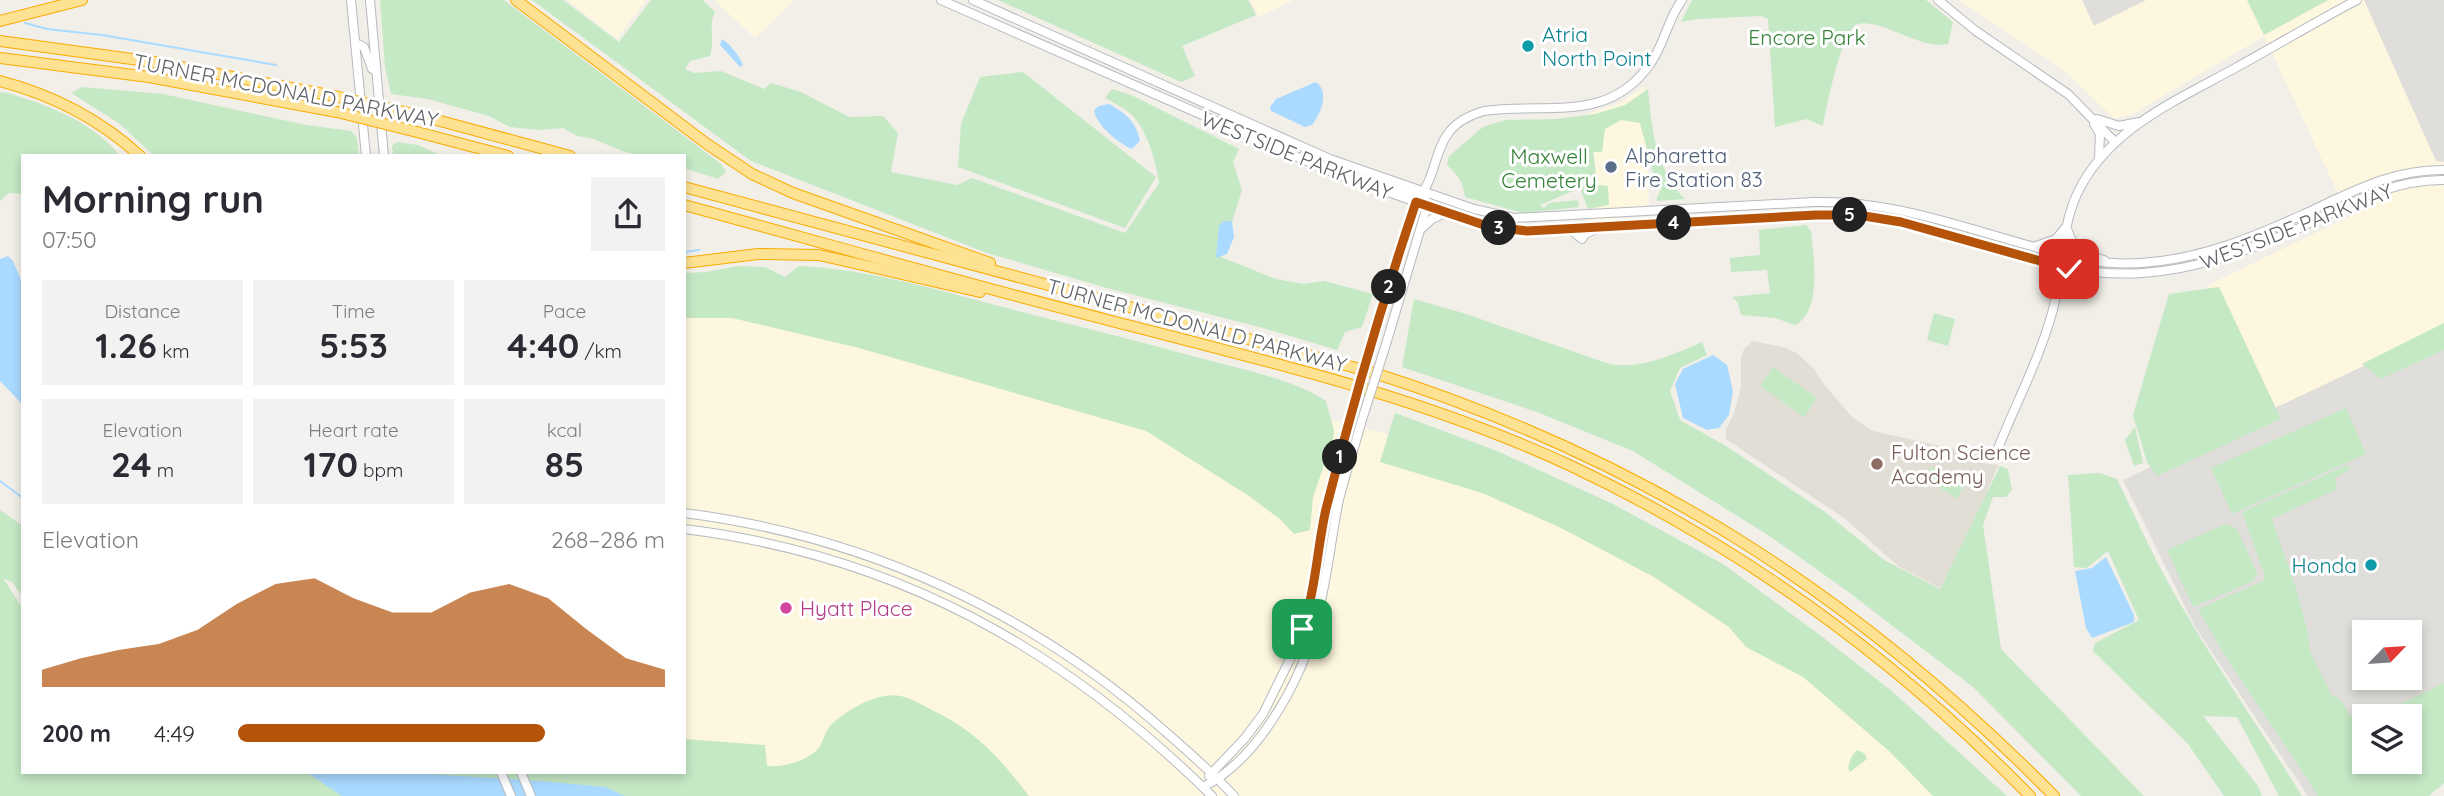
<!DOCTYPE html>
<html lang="en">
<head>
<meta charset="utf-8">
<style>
  :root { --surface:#fff; --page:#f2f2f3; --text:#2b2b33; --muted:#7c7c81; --accent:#b45309 }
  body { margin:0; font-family:Quicksand,sans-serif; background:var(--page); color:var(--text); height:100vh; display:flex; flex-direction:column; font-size:26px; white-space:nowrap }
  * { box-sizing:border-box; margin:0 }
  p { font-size:23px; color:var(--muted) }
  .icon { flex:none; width:38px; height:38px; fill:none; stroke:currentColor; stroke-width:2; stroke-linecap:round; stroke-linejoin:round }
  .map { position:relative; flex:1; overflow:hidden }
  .drawer { position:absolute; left:21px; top:154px; width:665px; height:620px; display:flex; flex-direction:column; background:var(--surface); border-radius:0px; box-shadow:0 4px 10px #0003 }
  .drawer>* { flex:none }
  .needle { width:46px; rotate:65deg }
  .buttons { position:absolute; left:2352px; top:620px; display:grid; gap:14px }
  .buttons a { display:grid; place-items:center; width:70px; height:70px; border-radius:0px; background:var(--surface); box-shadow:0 4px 10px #0003; font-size:35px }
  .pin { position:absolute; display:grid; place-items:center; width:60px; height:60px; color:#fff; margin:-30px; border-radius:14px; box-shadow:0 4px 10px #0006 }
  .km { position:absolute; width:35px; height:35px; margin:-18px; border-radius:50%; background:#222; color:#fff; font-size:19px; line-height:35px; text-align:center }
  .round { display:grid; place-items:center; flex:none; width:74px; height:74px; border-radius:0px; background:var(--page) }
  .summary { display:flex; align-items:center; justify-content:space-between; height:119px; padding:0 21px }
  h1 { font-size:38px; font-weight:700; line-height:52px }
  .stats { display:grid; grid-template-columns:repeat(3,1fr); gap:10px; height:119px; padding:7px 21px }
  .stats div { display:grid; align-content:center; border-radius:0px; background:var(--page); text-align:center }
  .stats b { font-size:35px; font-weight:700 }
  .stats small { font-size:19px; font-weight:400 }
  .stats p { font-size:19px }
  .chart { height:196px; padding:14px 21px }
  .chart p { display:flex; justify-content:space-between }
  .chart svg { width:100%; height:126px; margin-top:7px; fill:var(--accent); opacity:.7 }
  ul { padding:0 21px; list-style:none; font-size:23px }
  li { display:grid; grid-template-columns:112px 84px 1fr; align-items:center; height:52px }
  li i { height:18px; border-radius:9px; background:var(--accent) }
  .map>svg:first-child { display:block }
  .commercial { fill:#fef7e0 }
  .industrial { fill:#e0deda; fill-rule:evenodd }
  .education { fill:#e1ded6 }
  .green { fill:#c5e8c5 }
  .water { fill:#aadaff }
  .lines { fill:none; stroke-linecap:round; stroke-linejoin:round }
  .stream { stroke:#aadaff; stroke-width:2 }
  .secondary-casing { stroke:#b6babf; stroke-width:10 }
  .highway-casing { stroke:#f9ab00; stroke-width:12 }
  .secondary { stroke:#fff; stroke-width:8 }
  .highway { stroke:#fde293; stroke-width:10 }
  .secondary-bridge-casing { stroke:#b6babf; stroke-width:10; stroke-linecap:butt }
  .highway-bridge-casing { stroke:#f9ab00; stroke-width:12; stroke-linecap:butt }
  .secondary-bridge { stroke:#fff; stroke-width:8 }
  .highway-bridge { stroke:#fde293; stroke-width:10 }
  .route-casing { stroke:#fff; stroke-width:14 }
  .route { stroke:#b45309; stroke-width:9 }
  .culture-dot { fill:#0f9aa8; stroke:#fff; stroke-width:2.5 }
  .service-dot { fill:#5c6f8a; stroke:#fff; stroke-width:2.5 }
  .education-dot { fill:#8d6e63; stroke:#fff; stroke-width:2.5 }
  .hotel-dot { fill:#d1479c; stroke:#fff; stroke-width:2.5 }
  .labels { text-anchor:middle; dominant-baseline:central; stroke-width:6; stroke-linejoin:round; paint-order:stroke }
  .culture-label { font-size:21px; fill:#0d838f; stroke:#fff; text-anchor:start }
  .park-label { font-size:21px; fill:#348238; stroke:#fff }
  .street-label { font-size:21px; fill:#5f6368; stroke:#fff }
  .service-label { font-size:21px; fill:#4e5e75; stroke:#fff; text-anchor:start }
  .education-label { font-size:21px; fill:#785e54; stroke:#fff; text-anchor:start }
  .hotel-label { font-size:21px; fill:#b23c85; stroke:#fff; text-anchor:start }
</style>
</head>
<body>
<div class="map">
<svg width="2444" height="796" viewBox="0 0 2444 796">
  <rect width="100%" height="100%" fill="#f1efe8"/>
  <g class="commercial">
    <polygon points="567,0 646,0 617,39"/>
    <polygon points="714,0 794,0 755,38"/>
    <polygon points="1250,0 1294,0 1259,17"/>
    <polygon points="1959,0 2082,0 2094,25 2146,0 2247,0 2264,35 2328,0 2364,0 2436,160 2444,162 2444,328 2266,413 2206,286 2349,217 2264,36 2129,116 2114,118 2060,67"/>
    <polygon points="1645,86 1649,205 1579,235 1600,202 1589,113 1620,103"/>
    <polygon points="684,296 1158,377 1384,433 1569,500 1977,796 1029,796 1012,774 800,787 684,772"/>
  </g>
  <g class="industrial">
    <polygon points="2082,0 2146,0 2094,26"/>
    <polygon points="2364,0 2444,0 2444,162 2436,161"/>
    <path d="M2444 328V769L2417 796H2308L2195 627 2123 480ZM2364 632H2410V677H2364ZM2364 716H2410V761H2364Z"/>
  </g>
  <polygon class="education" points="1753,341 1787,348 1798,354 1814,369 1822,382 1853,418 1873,431 1977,454 1983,463 1998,465 1978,514 1940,588 1898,566 1844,518 1726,439 1726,429 1734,413 1741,387 1741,357 1744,349"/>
  <g class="green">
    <polygon points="380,0 504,0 721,164 726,172 718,179 684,168 684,156 643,156 625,152 591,138 577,136 563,128 539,130 510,127 489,116 428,99 391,94 385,67"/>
    <path d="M532 0H563L619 42 651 0H703L715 12C708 24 715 40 710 56L690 61 685 69 694 73 721 71 764 89 771 83 801 92 849 117 883 116 898 133 891 172 957 185 972 178 1125 233 1159 183C1156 161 1148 133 1133 116 1126 109 1114 103 1105 98L1112 89 1131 95 1239 149 1233 162 1242 190 1221 257 1276 279 1303 284 1324 281 1373 294 1362 327 1345 332 1337 350 1263 328 1107 288 987 253 751 161Z"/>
    <polygon points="998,0 1248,0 1256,15 1182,46 1195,76 1181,82"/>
    <path d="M1692 0H1926L1953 22 1948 44C1932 47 1920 41 1906 36 1893 31 1872 20 1858 24 1842 28 1826 109 1823 126L1806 119 1775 127 1768 19 1761 16 1698 19 1681 22Z"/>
    <polygon points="2247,0 2328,0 2264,35"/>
    <polygon points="1023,72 1156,177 1125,228 958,167 961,124 980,77"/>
    <polygon points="82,87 163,94 306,125 351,131 357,138 359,156 154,156 120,124 71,93"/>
    <path d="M1648 89C1652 129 1655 169 1685 199L1656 201 1662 186 1654 176 1640 123 1621 120 1605 129 1602 152H1593L1597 185 1608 186 1609 205 1588 209 1580 188 1540 205 1544 208 1549 203 1578 200 1579 207 1523 213 1465 197C1463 182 1458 175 1447 165L1449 156 1483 127 1505 120 1556 119 1595 114 1625 105Z"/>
    <path d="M4 92C45 104 89 120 118 153L112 156H23V194L9 193 0 201V93Z"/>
    <polygon points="397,142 418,145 442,156 393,156 392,146"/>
    <path d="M1806 225 1811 231C1813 256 1823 311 1795 325L1775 318 1741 315 1738 303 1732 297 1770 293 1767 270 1731 272 1730 258 1760 255 1759 230Z"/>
    <path d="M738 266 765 267 785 277 799 266C868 269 937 290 1003 307 1064 323 1124 337 1185 354 1229 367 1288 376 1326 401L1334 431 1331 453 1323 468 1313 497 1310 530 1294 534 1281 520 1249 496 1146 431 859 348 732 318H684V273L707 272Z"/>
    <polygon points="2219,287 2281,419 2157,476 2147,462 2133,415 2169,294"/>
    <path d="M1414 299 1463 313 1609 364C1641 370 1672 355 1702 342L1707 355 1680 368 1670 391 1680 420 1726 446 1825 512 1884 560 1940 589 2000 466 2008 469 2012 490 2006 497H1993L1983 525 2001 649 2144 796H2081L1973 687 1843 588 1768 535 1633 451 1537 412 1402 367Z"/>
    <polygon points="1934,313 1955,319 1948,346 1927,340"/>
    <polygon points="2444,323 2444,350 2381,379 2362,364"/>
    <polygon points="1773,367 1817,398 1804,417 1760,386"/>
    <polygon points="2346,408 2366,454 2232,514 2211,468"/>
    <polygon points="1395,413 1497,451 1613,504 1723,564 1816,632 1893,692 2007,796 1933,796 1889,751 1803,677 1746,647 1729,627 1654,577 1559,527 1482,493 1380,462"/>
    <polygon points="2135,427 2143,463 2134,466 2125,440"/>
    <path d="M2347 465 2350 469 2335 478 2337 489 2272 519 2296 588 2308 633 2310 651 2332 696 2339 698 2357 725 2364 721V761H2410V716H2376L2444 683V783L2429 796H2318C2279 733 2233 674 2198 609L2263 581 2265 576 2242 512Z"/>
    <polygon points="1931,467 1967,478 1957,499 1926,479 1925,474"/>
    <path d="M2099 473 2117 479C2134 514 2150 550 2169 584 2209 657 2258 725 2302 796H2279L2237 717 2203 716 2258 786 2262 796H2224L2188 744 2093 651 2095 643 2139 620 2108 551 2087 568 2074 567 2068 475Z"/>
    <path d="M0 510 23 526V598L13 583 3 578 23 609V772H684V739L765 745 767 766C783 768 811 760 820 746 824 738 826 729 833 723 848 709 879 691 901 696 910 698 921 704 930 709 975 730 999 757 1029 796H0Z"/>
    <polygon points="2225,524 2237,529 2257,573 2254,581 2193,607 2167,550"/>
    <path d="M1858 750 1865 754 1867 759 1850 772 1848 768C1850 761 1851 754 1858 750Z"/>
  </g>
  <g class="water">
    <path d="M722 39C730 44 739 55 743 65L740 67 720 45Z"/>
    <path d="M1316 82C1330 92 1321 113 1312 125L1305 127 1271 111 1270 107 1276 99Z"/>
    <path d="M1109 104C1126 113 1136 122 1140 141L1132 149C1119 144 1095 124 1094 110L1099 106Z"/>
    <polygon points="1224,221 1232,221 1234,237 1227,254 1216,258 1219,226"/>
    <polygon points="8,256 13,261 23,285 23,405 0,381 0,259"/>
    <polygon points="1713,355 1727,365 1733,391 1729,415 1719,428 1707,430 1683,418 1675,384 1683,369"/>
    <polygon points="2106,557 2134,615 2134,622 2092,638 2086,628 2075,571 2092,568"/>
    <polygon points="306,772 398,772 541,781 605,787 625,796 342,796"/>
  </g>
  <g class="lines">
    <g class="stream">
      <polyline points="25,23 47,29 102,35 276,65"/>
      <polyline points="684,252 699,250"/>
      <polyline points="0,481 23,498"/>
    </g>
    <defs>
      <g id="secondary">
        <polyline points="351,0 366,156"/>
        <polyline points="370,0 384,156"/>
        <path d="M941 0 1334 173 1476 223 1517 231 1816 215C1844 215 1872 216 1900 222 1981 240 2058 279 2143 273 2197 269 2245 252 2295 230 2343 208 2389 179 2444 180"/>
        <path d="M973 0 1330 159 1474 209 1514 218 1814 202C1885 200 1950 223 2017 242 2063 255 2092 266 2142 263 2200 259 2251 238 2304 214 2350 193 2392 169 2444 170"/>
        <polyline points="1938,0 1976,31 2068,94 2115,142"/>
        <polyline points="355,43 364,47 372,69"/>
        <polyline points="2097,119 2119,126 2139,122"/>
        <polyline points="2094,124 2100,134 2099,158"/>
        <polyline points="1347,174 1409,193 1422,193"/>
        <polyline points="1421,229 1432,219 1445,213"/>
        <polyline points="1570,229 1582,239 1585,234 1594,230"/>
        <path d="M2068 231C2073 250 2086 255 2104 260"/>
        <polyline points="2036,246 2056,239 2065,228"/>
        <path d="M1374 338 1416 202C1445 168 1427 127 1484 111 1545 102 1605 124 1648 67 1664 47 1667 20 1682 0"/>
        <polyline points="1387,341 1425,213 1425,192"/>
        <path d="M1997 451C2015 405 2039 360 2052 313 2063 274 2060 231 2077 194 2108 128 2178 100 2237 67 2277 45 2317 21 2357 0"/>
        <path d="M684 513C866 536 1032 612 1168 734 1191 754 1214 774 1234 796"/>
        <path d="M684 529C896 555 1062 648 1212 796"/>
        <polyline points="501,772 511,796"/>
        <polyline points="521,772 531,796"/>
        <polyline points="1209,776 1245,738 1263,714 1294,651 1309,608 1326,512 1350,419"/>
        <path d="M1203 787C1257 760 1298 686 1314 630 1326 589 1330 546 1338 504 1344 477 1354 450 1361 423"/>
      </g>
      <g id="highway">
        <polyline points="516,0 707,144 752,174 793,193 990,263"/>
        <polyline points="0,21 82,0"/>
        <polyline points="0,41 154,62 334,96"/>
        <polyline points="0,58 149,77 337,112"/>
        <path d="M0 81C53 95 100 119 140 156"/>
        <polyline points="418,115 570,156"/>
        <polyline points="417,132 508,156"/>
        <path d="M684 187 1371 372C1643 458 1855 594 2054 796"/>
        <path d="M684 205C824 243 964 283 1104 319 1262 360 1421 396 1569 465 1743 547 1896 659 2030 796"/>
        <polyline points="684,263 758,254 819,255 980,292"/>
      </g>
    </defs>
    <use href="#secondary" class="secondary-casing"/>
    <use href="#highway" class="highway-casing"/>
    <use href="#secondary" class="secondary"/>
    <use href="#highway" class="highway"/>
    <defs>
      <g id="secondary-bridge">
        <polyline points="1350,419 1374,338"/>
        <polyline points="1361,423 1387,341"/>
      </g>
      <g id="highway-bridge">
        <polyline points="334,96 418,115"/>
        <polyline points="337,112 417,132"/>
      </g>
    </defs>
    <use href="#secondary-bridge" class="secondary-bridge-casing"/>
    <use href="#highway-bridge" class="highway-bridge-casing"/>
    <use href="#secondary-bridge" class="secondary-bridge"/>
    <use href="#highway-bridge" class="highway-bridge"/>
  </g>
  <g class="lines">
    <defs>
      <path id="route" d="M1302 629C1316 590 1317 548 1326 509 1352 406 1382 303 1416 202L1487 226 1527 231 1816 215H1858L1901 222 2069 269"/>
    </defs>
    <use href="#route" class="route-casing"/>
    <use href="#route" class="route"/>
  </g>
  <g class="culture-dot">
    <circle cx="1528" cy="46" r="7"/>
    <circle cx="2371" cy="565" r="7"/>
  </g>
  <circle class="service-dot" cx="1611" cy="167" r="7"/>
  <circle class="education-dot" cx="1877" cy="464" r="7"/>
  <circle class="hotel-dot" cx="786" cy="608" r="7"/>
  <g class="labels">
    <g class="culture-label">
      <text x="1542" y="34">Atria<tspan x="1542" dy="24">North Point</tspan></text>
      <text x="2357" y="565" text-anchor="end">Honda</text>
    </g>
    <g class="park-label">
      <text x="1807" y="37">Encore Park</text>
      <text x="1549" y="156">Maxwell<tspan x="1549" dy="24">Cemetery</tspan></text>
    </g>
    <g class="street-label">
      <text transform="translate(286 90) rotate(11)">TURNER MCDONALD PARKWAY</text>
      <text transform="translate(1297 155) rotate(22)">WESTSIDE PARKWAY</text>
      <text transform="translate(2296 226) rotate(-21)">WESTSIDE PARKWAY</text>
      <text transform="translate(1197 325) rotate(15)">TURNER MCDONALD PARKWAY</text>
    </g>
    <g class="service-label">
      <text x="1625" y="155">Alpharetta<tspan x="1625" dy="24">Fire Station 83</tspan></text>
    </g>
    <g class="education-label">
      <text x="1891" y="452">Fulton Science<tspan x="1891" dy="24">Academy</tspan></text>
    </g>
    <g class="hotel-label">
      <text x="800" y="608">Hyatt Place</text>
    </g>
  </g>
</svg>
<div class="buttons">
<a><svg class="needle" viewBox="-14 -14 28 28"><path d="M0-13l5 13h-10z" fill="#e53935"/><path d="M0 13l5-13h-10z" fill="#7c7c81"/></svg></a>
<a><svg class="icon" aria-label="layers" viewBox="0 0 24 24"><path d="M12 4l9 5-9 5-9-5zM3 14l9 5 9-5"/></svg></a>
</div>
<div class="pin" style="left:1302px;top:629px;background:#1e9e55"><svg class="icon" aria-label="arrive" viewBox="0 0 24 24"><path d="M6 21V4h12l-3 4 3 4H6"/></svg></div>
<div class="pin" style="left:2069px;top:269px;background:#d93025"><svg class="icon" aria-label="check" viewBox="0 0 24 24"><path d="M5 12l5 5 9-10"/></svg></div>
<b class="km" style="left:1340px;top:457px">1</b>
<b class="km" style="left:1389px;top:287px">2</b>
<b class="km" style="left:1499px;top:228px">3</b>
<b class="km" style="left:1674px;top:223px">4</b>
<b class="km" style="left:1850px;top:215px">5</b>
<section class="drawer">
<div class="summary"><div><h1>Morning run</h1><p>07:50</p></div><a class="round"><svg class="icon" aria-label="share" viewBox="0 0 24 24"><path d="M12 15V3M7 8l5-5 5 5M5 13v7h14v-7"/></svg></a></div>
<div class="stats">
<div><p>Distance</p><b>1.26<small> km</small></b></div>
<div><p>Time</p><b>5:53</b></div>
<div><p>Pace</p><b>4:40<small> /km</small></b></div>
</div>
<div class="stats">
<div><p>Elevation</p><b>24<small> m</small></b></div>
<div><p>Heart rate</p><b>170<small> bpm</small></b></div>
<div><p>kcal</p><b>85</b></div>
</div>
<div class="chart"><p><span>Elevation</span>268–286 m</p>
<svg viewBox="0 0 160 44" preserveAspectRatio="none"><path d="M0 44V38L10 34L20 31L30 29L40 24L50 15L60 8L70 6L80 13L90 18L100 18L110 11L120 8L130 13L140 24L150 34L160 38V44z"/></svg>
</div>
<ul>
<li><b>200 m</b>4:49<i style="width:72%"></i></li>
</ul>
</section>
</div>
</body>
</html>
